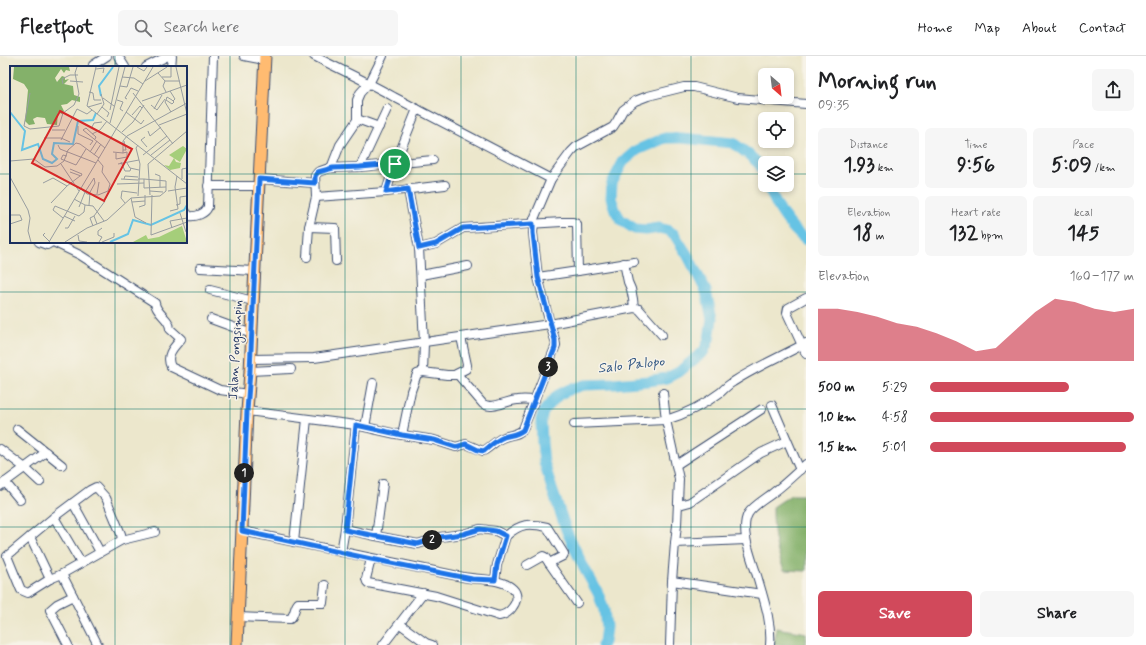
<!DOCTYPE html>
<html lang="en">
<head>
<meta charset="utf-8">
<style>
  :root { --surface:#fff; --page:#f6f6f6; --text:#202124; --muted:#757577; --line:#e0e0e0; --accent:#d1495b }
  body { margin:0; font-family:Mynerve,sans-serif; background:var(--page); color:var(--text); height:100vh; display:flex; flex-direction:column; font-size:15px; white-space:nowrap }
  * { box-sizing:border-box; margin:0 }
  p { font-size:13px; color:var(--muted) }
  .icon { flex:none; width:22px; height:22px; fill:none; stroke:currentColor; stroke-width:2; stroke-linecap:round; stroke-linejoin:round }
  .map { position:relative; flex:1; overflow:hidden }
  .drawer { display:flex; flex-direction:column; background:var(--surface); width:340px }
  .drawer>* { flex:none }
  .needle { width:26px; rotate:152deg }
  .buttons { position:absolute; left:758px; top:12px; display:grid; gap:8px }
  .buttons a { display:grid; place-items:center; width:36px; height:36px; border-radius:6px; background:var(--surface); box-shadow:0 2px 6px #0003; font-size:20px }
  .pin { position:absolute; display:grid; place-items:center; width:34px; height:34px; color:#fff; margin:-17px; border:2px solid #fff; border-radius:50%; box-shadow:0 1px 4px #0007 }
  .km { position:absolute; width:20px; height:20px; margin:-10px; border-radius:50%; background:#222; color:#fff; font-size:11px; line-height:20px; text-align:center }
  .round { display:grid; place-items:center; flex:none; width:42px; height:42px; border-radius:6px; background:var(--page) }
  .head { display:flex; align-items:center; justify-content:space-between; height:68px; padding:0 12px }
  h1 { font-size:22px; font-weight:700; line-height:30px }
  .stats { display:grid; grid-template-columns:repeat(3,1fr); gap:6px; height:68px; padding:4px 12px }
  .stats div { display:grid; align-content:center; border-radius:6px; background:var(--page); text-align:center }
  .stats b { font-size:20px; font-weight:700 }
  .stats small { font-size:11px; font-weight:400 }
  .stats p { font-size:11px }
  .chart { height:112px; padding:8px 12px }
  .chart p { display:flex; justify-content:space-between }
  .chart svg { width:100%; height:72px; margin-top:4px; fill:var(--accent); opacity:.7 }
  .action { display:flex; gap:8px; margin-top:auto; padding:8px 12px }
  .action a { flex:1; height:46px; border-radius:6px; background:var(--accent); color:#fff; font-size:16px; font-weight:700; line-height:46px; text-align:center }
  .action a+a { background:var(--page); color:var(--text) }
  ul { padding:0 12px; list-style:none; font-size:13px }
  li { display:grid; grid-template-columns:64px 48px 1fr; align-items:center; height:30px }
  li i { height:10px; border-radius:5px; background:var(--accent) }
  header { display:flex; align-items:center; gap:24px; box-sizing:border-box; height:56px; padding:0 20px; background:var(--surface); border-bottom:1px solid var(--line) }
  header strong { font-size:19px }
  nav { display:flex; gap:22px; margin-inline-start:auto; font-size:14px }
  .search { width:280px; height:36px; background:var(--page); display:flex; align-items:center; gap:10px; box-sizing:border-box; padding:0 14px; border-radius:6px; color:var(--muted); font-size:15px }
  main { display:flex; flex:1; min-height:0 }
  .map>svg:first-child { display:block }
  .forest { fill:#84b16a; stroke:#507064 }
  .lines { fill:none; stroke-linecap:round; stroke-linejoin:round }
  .river { stroke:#66c3e4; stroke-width:11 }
  .minor-casing { stroke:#3a4b6e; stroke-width:10 }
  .major-casing { stroke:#3a4b6e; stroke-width:13 }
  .minor { stroke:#fff; stroke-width:8 }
  .major { stroke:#ffbb71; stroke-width:11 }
  .route-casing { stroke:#fff; stroke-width:8 }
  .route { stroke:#1a73e8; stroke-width:5 }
  .grid { fill:none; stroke:#0f766e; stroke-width:1; stroke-opacity:0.55 }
  .labels { text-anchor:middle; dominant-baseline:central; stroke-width:3; stroke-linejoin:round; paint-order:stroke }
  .street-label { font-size:13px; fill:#1b2f5e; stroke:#f7f3e8 }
  .water-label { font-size:14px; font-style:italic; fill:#2e5480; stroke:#f7f3e8 }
  .inset-river { fill:none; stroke:#66c3e4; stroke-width:2 }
  .inset-road { fill:none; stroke:#989da0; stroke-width:1 }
  .view { fill:#d62828; fill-opacity:0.15; stroke:#d62828; stroke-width:2 }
  .inset-edge { fill:none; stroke:#1b2f5e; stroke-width:2 }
</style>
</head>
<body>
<header>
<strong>Fleetfoot</strong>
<div class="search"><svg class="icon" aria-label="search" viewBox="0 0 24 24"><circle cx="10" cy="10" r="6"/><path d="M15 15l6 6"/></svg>Search here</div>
<nav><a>Home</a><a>Map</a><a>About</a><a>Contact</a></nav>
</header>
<main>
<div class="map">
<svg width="806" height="589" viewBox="0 0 806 589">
  <rect width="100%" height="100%" fill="#f7f3e8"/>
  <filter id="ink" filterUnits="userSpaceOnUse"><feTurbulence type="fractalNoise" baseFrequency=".025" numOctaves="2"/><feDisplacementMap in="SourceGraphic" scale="8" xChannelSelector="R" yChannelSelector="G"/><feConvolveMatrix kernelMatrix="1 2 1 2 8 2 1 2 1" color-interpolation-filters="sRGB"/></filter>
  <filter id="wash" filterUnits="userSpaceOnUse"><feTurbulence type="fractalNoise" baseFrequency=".012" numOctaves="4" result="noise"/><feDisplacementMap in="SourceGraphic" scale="16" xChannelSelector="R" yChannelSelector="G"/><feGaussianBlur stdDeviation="0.9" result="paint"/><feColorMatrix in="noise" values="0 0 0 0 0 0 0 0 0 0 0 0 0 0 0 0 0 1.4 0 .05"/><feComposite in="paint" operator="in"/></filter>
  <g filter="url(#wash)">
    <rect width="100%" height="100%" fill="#ece7cc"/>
    <g class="forest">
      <path d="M791 439H806V515L784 514C775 492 773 475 773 451Z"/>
      <polygon points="776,572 806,577 806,589 773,589 776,579"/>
    </g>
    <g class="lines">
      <g class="river">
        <path d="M768 129C776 150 788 170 806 184"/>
        <polyline points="602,589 604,586 606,571 604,554 598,537 583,510 567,476 552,433 544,406 542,387 541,364 543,356 558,339 570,333 584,329 614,328 648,325 667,322 679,316 704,295 709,283 712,263 706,235 688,200 674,178 667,174 659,172 646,174 635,173 621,164 615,154 611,142 612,127 623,106 637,94 665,82 681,82 733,87 748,98 760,109 765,120"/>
      </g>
    </g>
  </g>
  <g filter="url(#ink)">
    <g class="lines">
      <defs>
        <g id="minor">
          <polyline points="118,0 125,11"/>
          <polyline points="244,0 264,4"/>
          <path d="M314 0C341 14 368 26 394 41L551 123"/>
          <polyline points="93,9 107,0"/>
          <polyline points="146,11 168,0"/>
          <polyline points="171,11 172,0"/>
          <polyline points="357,63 379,71"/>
          <polyline points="433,104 360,111 329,112 318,116 315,120 316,141 386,136 445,129"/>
          <polyline points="360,111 387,53"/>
          <polyline points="331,112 340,89 357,64 357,44 360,37 370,26 383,0"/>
          <polyline points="259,123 315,127"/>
          <polyline points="208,130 258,130"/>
          <polyline points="408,133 419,192"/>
          <polyline points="386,136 395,108 417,53"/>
          <polyline points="316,141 309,171 335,172 336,205"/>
          <path d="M186 156 189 160C196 161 205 158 208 151L213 0"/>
          <polyline points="39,186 47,189 52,186"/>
          <path d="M53 186 80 199 155 247C156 258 170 262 170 273L181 283C174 291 165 299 171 311L220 334 248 338"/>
          <polyline points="307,201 309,171"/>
          <polyline points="624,207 628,226 631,233 633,243 634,252"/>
          <polyline points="200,212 254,215"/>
          <polyline points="578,215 634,206"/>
          <polyline points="421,219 468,210"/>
          <polyline points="210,234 253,245"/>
          <polyline points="806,242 788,252 787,257 806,298"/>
          <polyline points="211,263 252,278"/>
          <polyline points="251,303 314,302 550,268 634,252 639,253 662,279"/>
          <polyline points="250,315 291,313"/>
          <path d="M423 316 447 319H458L483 348C493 354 507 344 518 344 524 343 529 344 535 344"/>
          <polyline points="456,318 466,313 467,309 461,281"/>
          <polyline points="663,337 666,364 679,423 677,469 675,487 672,525 670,589"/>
          <polyline points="772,349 800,414"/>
          <path d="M247 355 356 369 396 378 434 384 456 391 466 388 483 395C490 392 495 385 502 382 509 378 518 380 523 373L556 289 555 284 550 268 538 221 533 177 534 163 551 123 571 96 576 91 613 71 617 65 623 54 635 45 648 40 684 31H694L738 42 806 48"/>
          <path d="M574 368 666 364C686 358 705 348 721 336 725 332 728 329 733 326 756 311 782 300 806 287"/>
          <polyline points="365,371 373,327"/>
          <polyline points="17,373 62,409"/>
          <polyline points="402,379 411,335 417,318 423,316 424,287 419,192 436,188 463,172 562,166 573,166 577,168 578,215 538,221"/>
          <polyline points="0,393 25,412 40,426"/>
          <polyline points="676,409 762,353"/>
          <polyline points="5,426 20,444"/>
          <path d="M383 428 376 480 418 488 440 481 463 478 480 473 496 475 506 480C521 467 529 467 547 471L564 498 563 500 549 507 577 547"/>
          <polyline points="0,430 46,396"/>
          <polyline points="73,447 100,496"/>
          <polyline points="679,449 690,446 761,397 787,385"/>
          <polyline points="54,461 81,507"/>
          <polyline points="345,473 376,480"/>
          <path d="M242 475C316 490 389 506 463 521 478 524 502 522 513 533 519 539 516 547 512 552 509 556 504 559 499 560L436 540 368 527 367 526 366 523 371 503"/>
          <polyline points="30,481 50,523"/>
          <polyline points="294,486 307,363"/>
          <polyline points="675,487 746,484"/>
          <polyline points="341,496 345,473 356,369"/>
          <polyline points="527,509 543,500 545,501 549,507"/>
          <polyline points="62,518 50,523 28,537 21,534 7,500 54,461 90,434 96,431 106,442 121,478 122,484"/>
          <polyline points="495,524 497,509 506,480"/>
          <polyline points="672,525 762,538"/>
          <path d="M238 561 290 563C295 559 294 551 298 547H323L325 529"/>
          <polyline points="400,568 426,587 432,589"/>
          <polyline points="68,589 50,554 57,548 73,540"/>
          <polyline points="98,589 62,518 122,484 155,476"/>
          <polyline points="383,589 423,537"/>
          <path d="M770 589C772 567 764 544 758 523 753 506 739 474 748 458 752 450 767 442 774 436 785 428 795 418 806 408"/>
        </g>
        <polyline id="major" points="237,589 247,355 250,315 265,0"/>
      </defs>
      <use href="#minor" class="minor-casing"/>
      <use href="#major" class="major-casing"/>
      <use href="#minor" class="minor"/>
      <use href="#major" class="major"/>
    </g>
  </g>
  <g class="lines" filter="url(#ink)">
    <defs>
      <path id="route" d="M395 108 386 136 408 133 419 192 436 188 463 172 533 168V177L538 221 555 284V292L523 374C517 379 510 379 504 381 496 384 490 390 484 395L478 394 466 388 456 391 434 384 402 379 356 369 345 474 418 488 440 481 463 478 480 473 496 475 506 480 497 509 495 524 472 523 371 503 242 475 247 355 250 315 259 123 315 127V120L318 116 333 112 360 111Z"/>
    </defs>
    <use href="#route" class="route-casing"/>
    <use href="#route" class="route"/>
  </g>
  <path class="grid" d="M115 0V11M230 0V589M345 0V589M461 0V589M576 0V589M691 0V589M0 118H11M186 118H765M787 118H806M115 186V589M0 236H806M0 353H806M0 471H806"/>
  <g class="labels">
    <g class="street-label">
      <text transform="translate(236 294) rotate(-87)">Jalan Pongsimpin</text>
    </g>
    <g class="water-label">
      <text transform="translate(631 309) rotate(-6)">Salo Palopo</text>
    </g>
  </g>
  <g transform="translate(10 10)">
    <rect width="177" height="177" fill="#ece7cc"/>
    <path d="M173 80 177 83 170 96 159 89ZM164 92 166 96 171 97 170 102 160 104 154 99 159 100ZM172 160 177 176H123L136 169 138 173 149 171Z" fill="#a5ce7a"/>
    <path d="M4 1H59L60 5 56 4 54 7 51 3 45 12 47 16 52 10 55 11V14L59 13 54 18 63 20 64 29 70 31V36L62 34 57 38 51 39 54 45 52 48 48 46 47 59 37 58 35 52 27 51 23 53 25 58 19 59 15 55 18 24 14 18 3 13Z" fill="#84b16a"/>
    <path class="inset-river" d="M91 30 89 20 103 1M0 46 15 65 12 84 28 78 33 93 42 97 47 93 42 88 44 77 63 78 68 55 83 54 86 47M100 176 118 168 123 154 141 159 174 144 177 139"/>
    <path class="inset-road" d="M86 1 77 40 177 118M127 1 134 5 137 1M166 1 177 48M86 3 94 2 93 7M148 7 155 15H170M112 11 124 12 133 18M152 11H161V1M60 15 73 16M135 15 157 1M155 15 153 20 156 26M53 18 52 13 60 9H68M110 20 117 21 123 1M160 25 165 33 163 35M79 26 83 27 84 34H91M20 27 14 60 20 63 49 60 53 47 64 39 69 28 65 7 67 1M123 27 163 78M93 32 104 40M117 33 115 32 121 22 128 25M107 34 113 36 110 43 113 45M156 34 157 31 162 34 164 36 162 38M132 35 177 19M141 39 147 44 155 33M78 41 92 37M92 41 99 47 97 51M144 43 152 29M100 44 109 1M116 46 131 58 134 54M161 46 155 36 156 34 162 38M87 48 94 38 91 28M122 49 130 40 132 42M100 57 115 1M149 59 177 48M68 60V68L83 75 80 79M82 61 84 57 92 56M42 64H55M73 64 95 82M73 64 76 62 86 71 85 73M138 65 140 70 151 61M112 66 123 56 134 39M82 68 90 64 97 55M135 71 131 74 137 81M34 72H51L60 76M51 74 67 43 77 48 82 44M48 79 50 83 86 97M113 84H116L114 75M80 86 87 75M103 86 113 87V75L117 70 177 37M106 87V93L117 91V86L113 87M84 89 91 78M133 89 157 70M141 89 160 74M57 90 53 89 51 93 66 99 76 83M0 95 24 93 35 101 47 100 54 95 58 84 66 77 70 78 89 92M111 96 115 105H120L121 102M117 97 120 102 129 104M51 98 69 125M108 98 129 94M60 106 71 110 72 108 60 103M145 108 150 110V121M0 111 18 144 20 152 18 165 21 176M111 113 128 114M114 113 115 110 128 111M128 113H134V122L156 121M172 113V103L177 102M33 117 43 112 57 120M107 118 134 117M71 123 77 128 88 129 98 125 100 118 92 106 93 100 88 94M140 125 153 126M158 125 177 122M75 126 84 112 85 117 79 128M87 128 89 116M140 129 138 98 177 65M142 129 141 169 177 156M128 130 130 98 126 82 128 79M121 132 125 151 136 157M64 133 75 139 83 140 94 155M122 136 135 135M41 137 57 120 70 110M115 137 111 132 112 125 127 127M79 139 80 127M166 139 170 138V131L177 130M69 141 75 126M129 141 135 139V129M160 145 168 143 165 121 167 110M170 147 176 166M54 150 65 155M84 150 95 135M53 152 43 144 45 140 69 150 74 146 75 139M0 158 12 154 10 149H1M83 160 80 152 84 150 87 158M55 162H58L65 150M162 162 160 155 177 152M35 167 33 169 40 176M68 169 69 175 77 176M39 176 143 1M55 176 77 162 97 154 121 132 150 130 156 125V115L134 113M89 176 92 171 88 169V165L92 162M92 176 104 171V167"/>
    <path class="view" d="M50 45 122 83 94 135 22 97Z"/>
    <rect width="177" height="177" class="inset-edge"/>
  </g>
</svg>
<div class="buttons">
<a><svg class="needle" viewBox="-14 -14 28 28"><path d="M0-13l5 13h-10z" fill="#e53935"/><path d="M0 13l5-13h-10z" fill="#757577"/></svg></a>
<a><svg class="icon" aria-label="locate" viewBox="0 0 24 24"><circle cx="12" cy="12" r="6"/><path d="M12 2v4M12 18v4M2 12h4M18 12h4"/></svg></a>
<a><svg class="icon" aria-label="layers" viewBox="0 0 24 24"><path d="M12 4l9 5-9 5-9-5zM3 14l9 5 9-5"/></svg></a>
</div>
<div class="pin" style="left:395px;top:108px;background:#1e9e55"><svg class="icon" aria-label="arrive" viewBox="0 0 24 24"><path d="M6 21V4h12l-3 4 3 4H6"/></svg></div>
<b class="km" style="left:244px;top:417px">1</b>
<b class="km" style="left:432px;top:484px">2</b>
<b class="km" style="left:548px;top:311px">3</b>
</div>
<section class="drawer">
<div class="head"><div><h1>Morning run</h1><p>09:35</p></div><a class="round"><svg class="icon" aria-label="share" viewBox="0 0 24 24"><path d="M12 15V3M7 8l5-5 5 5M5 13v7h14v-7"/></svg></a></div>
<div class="stats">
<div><p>Distance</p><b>1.93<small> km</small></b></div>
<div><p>Time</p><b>9:56</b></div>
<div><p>Pace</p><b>5:09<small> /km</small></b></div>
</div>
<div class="stats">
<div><p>Elevation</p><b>18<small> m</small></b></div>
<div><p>Heart rate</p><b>132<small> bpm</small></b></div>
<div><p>kcal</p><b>145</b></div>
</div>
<div class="chart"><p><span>Elevation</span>160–177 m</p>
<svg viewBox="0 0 160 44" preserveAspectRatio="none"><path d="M0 44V12L10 12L20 14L30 17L40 21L50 23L60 27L70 32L80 38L90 36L100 25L110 14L120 6L130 8L140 12L150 14L160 12V44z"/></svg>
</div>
<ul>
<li><b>500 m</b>5:29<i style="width:68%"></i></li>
<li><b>1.0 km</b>4:58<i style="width:100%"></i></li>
<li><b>1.5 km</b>5:01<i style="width:96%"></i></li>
</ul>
<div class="action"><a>Save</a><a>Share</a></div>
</section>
</main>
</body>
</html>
